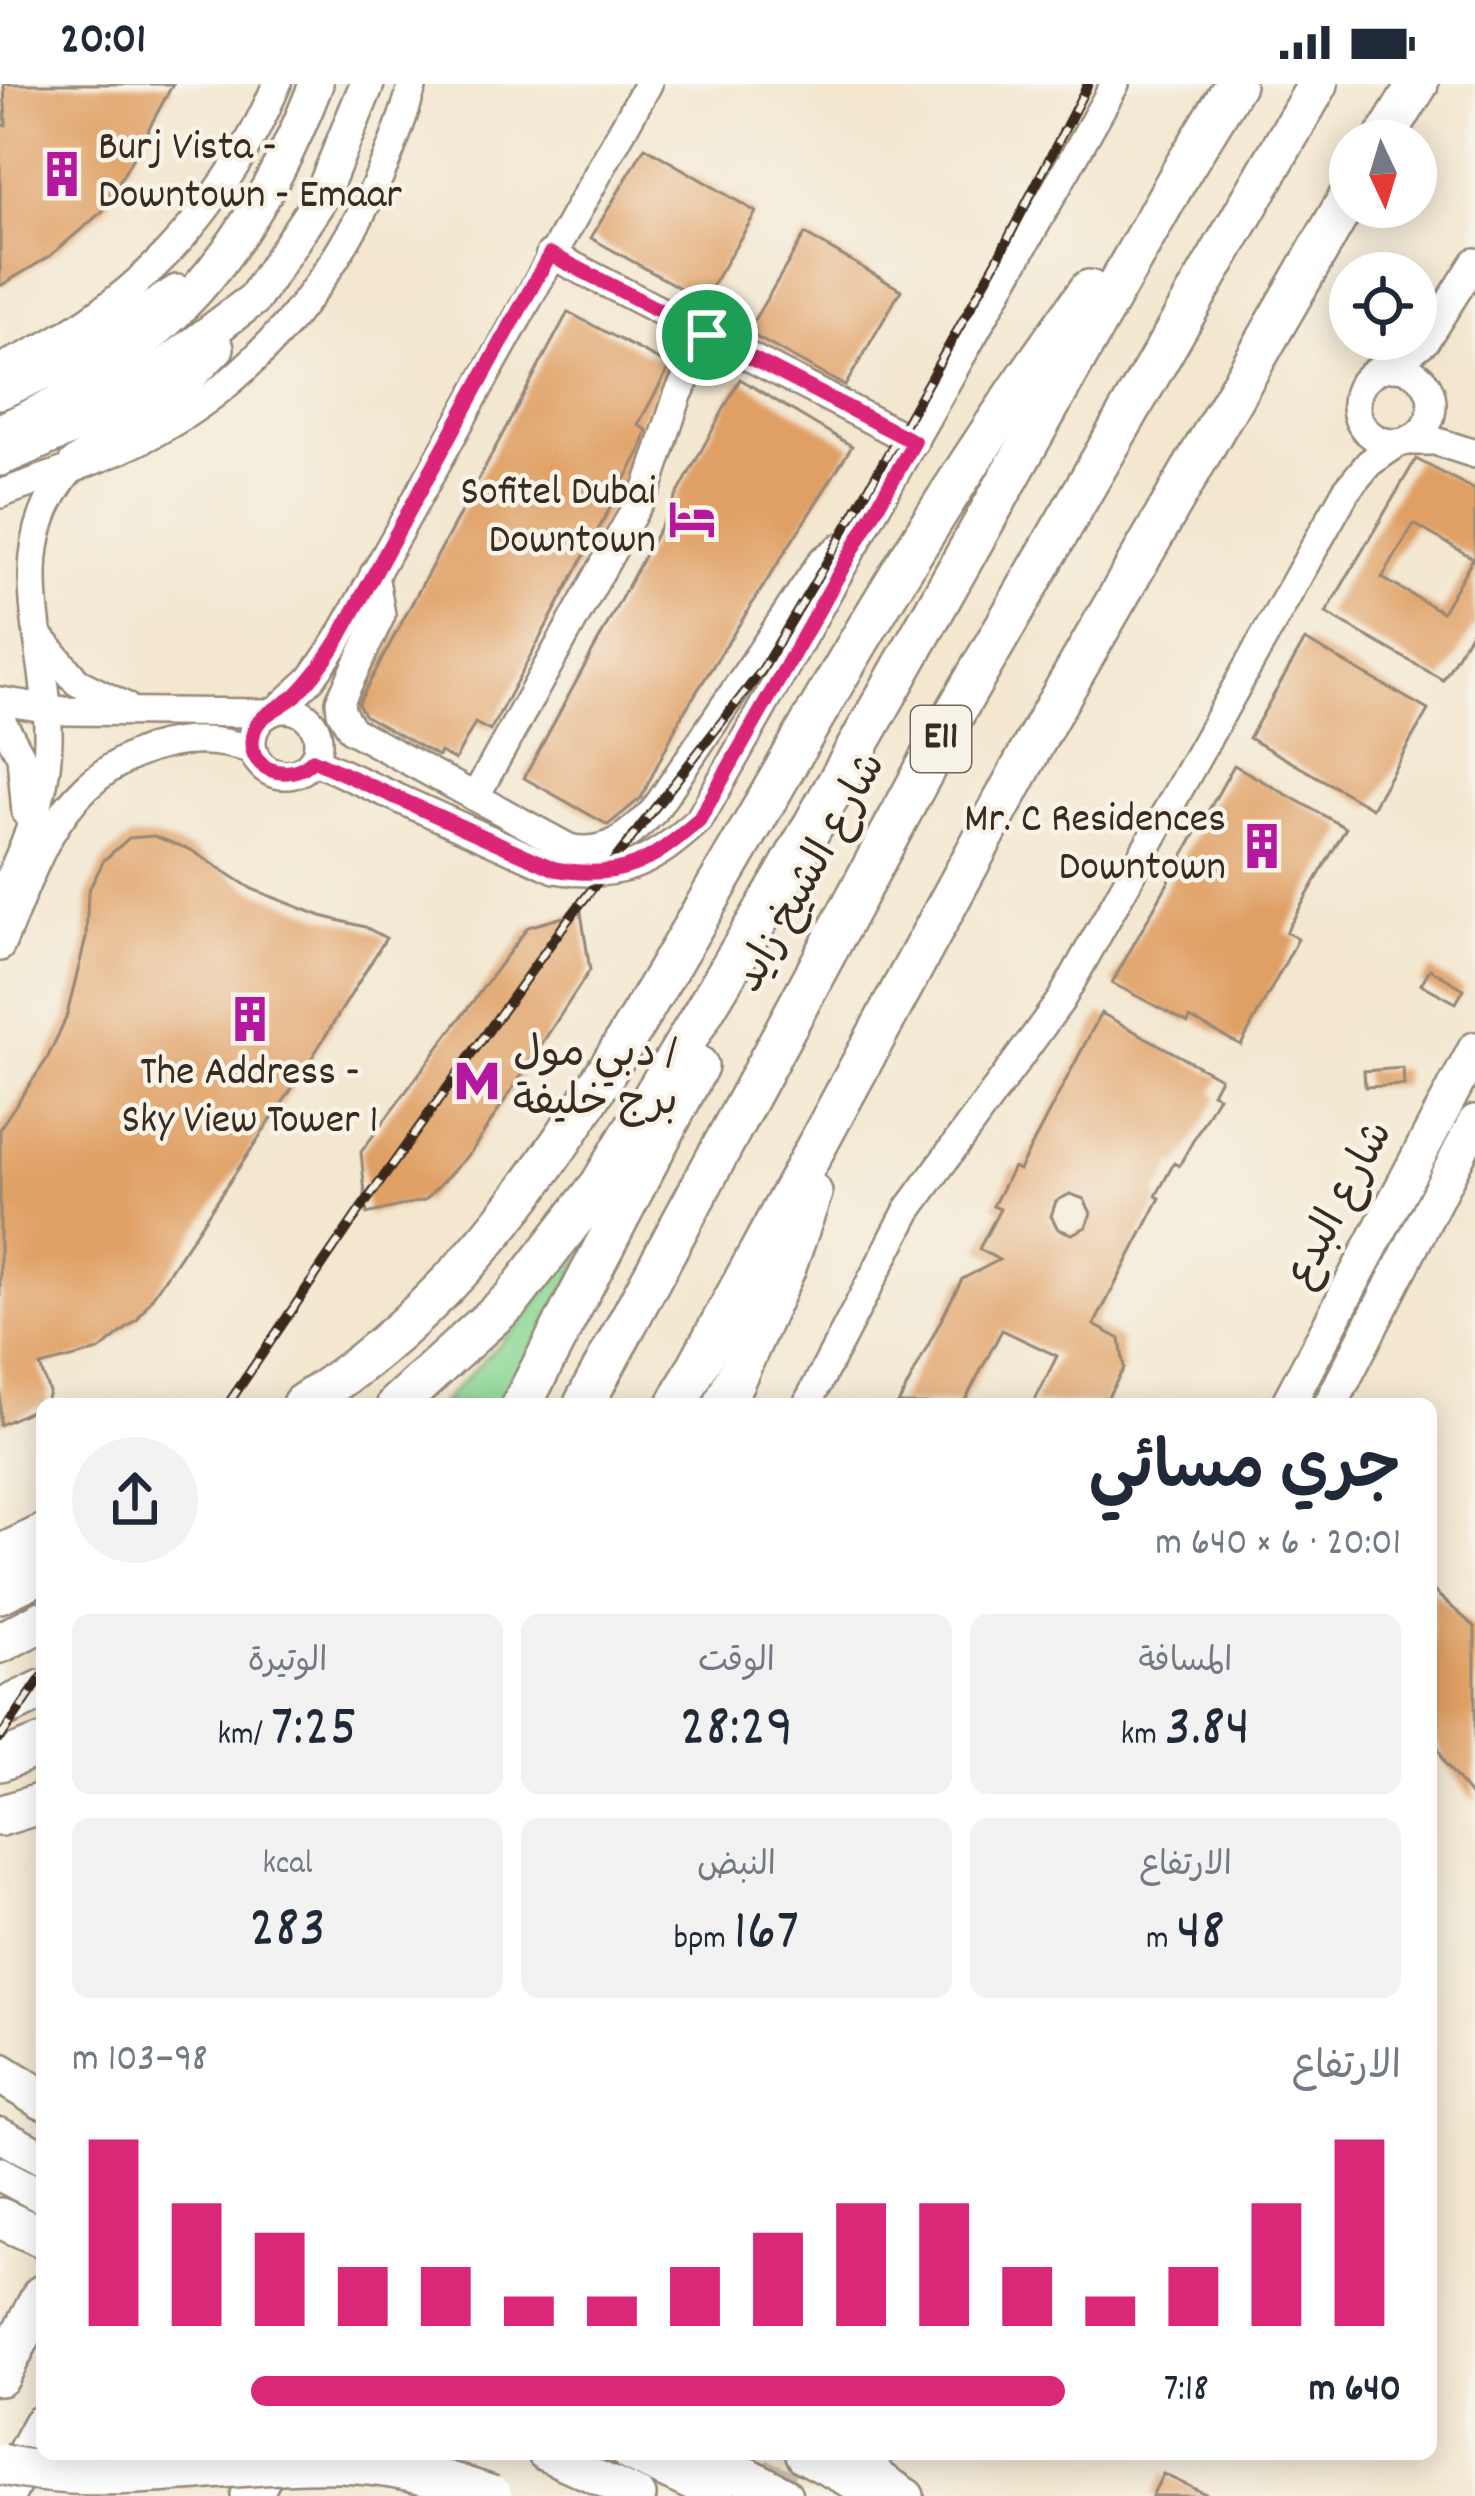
<!DOCTYPE html>
<html lang="ar">
<head>
<meta charset="utf-8">
<style>
  :root { --surface:#fff; --page:#f2f2f3; --text:#1f2937; --muted:#747a83; --accent:#db2777 }
  body { margin:0; font-family:Dekko,"Playpen Sans Arabic",sans-serif; background:var(--page); color:var(--text); direction:rtl; height:100vh; display:flex; flex-direction:column; font-size:45px; white-space:nowrap }
  * { box-sizing:border-box; margin:0 }
  p { font-size:39px; color:var(--muted) }
  .icon { flex:none; width:66px; height:66px; fill:none; stroke:currentColor; stroke-width:2; stroke-linecap:round; stroke-linejoin:round }
  .map { position:relative; flex:1; overflow:hidden; direction:ltr }
  .side { position:absolute; left:36px; top:1314px; width:1401px; height:1062px; display:flex; flex-direction:column; background:var(--surface); border-radius:18px; box-shadow:0 6px 30px #0003; direction:rtl }
  .side>* { flex:none }
  .needle { width:78px; rotate:176deg }
  .tools { position:absolute; left:1329px; top:36px; display:grid; gap:24px }
  .tools a { display:grid; place-items:center; width:108px; height:108px; border-radius:50%; background:var(--surface); box-shadow:0 6px 30px #0003; font-size:60px }
  .pin { position:absolute; display:grid; place-items:center; width:102px; height:102px; color:#fff; margin:-51px; border:6px solid #fff; border-radius:50%; box-shadow:0 3px 12px #0007 }
  .round { display:grid; place-items:center; flex:none; width:126px; height:126px; border-radius:63px; background:var(--page) }
  .headline { display:flex; align-items:center; justify-content:space-between; height:204px; padding:0 36px }
  h1 { font-size:66px; font-weight:600; line-height:90px }
  .figures { display:grid; grid-template-columns:repeat(3,1fr); gap:18px; height:204px; padding:12px 36px }
  .figures div { display:grid; align-content:center; border-radius:18px; background:var(--page); text-align:center }
  .figures b { font-size:60px; font-weight:600 }
  .figures small { font-size:33px; font-weight:400 }
  .figures p { font-size:33px }
  .chart { height:336px; padding:24px 36px }
  .chart p { display:flex; justify-content:space-between }
  .chart svg { width:100%; height:216px; margin-top:12px; stroke:var(--accent); stroke-width:6 }
  ul { padding:0 36px; list-style:none; font-size:39px }
  li { display:grid; grid-template-columns:192px 144px 1fr; align-items:center; height:90px }
  li i { height:30px; border-radius:15px; background:var(--accent) }
  .status { display:flex; justify-content:space-between; align-items:center; height:84px; padding:0 60px; background:var(--surface); direction:ltr }
  .status svg { height:33px; fill:currentColor }
  .map>svg:first-child { display:block }
  .green { fill:#8cd896; stroke:#64815a; stroke-width:3 }
  .building { fill:#e0a065; fill-rule:evenodd }
  .lines { fill:none; stroke-linecap:round; stroke-linejoin:round }
  .major-tunnel { stroke:#cec1ac; stroke-width:33; stroke-dasharray:33 16; stroke-linecap:butt }
  .minor-casing { stroke:#978877; stroke-width:32 }
  .major-casing { stroke:#978877; stroke-width:38 }
  .highway-casing { stroke:#978877; stroke-width:44 }
  .minor { stroke:#fff; stroke-width:27 }
  .major { stroke:#fff; stroke-width:33 }
  .highway { stroke:#fff; stroke-width:39 }
  .rail-casing { stroke:#3b2a1e; stroke-width:10 }
  .rail { stroke:#f7f3e8; stroke-width:6; stroke-dasharray:18; stroke-linecap:butt }
  .highway-bridge-casing { stroke:#978877; stroke-width:44; stroke-linecap:butt }
  .highway-bridge { stroke:#fff; stroke-width:39 }
  .route-casing { stroke:#fff; stroke-width:24 }
  .route { stroke:#db2777; stroke-width:15 }
  .labels { text-anchor:middle; dominant-baseline:central; stroke-width:9; stroke-linejoin:round; paint-order:stroke }
  .shield { fill:#f7f3e8; stroke:#73665b; stroke-width:3 }
  .shield-label { font-size:39px; font-weight:bold; fill:#3b2a1e }
  .poi-label { font-size:42px; fill:#3b2a1e; stroke:#f7f3e8; text-anchor:start }
  .street-label { font-size:42px; fill:#3b2a1e; stroke:#f7f3e8 }
</style>
</head>
<body>
<div class="status"><b>20:01</b><svg viewBox="0 0 49 12"><path d="M0 12V9h3v3zM5 12V6h3v6zM10 12V3h3v9zM15 12V0h3v12zM26 1h20v11H26zM47 4h2v5h-2z"/></svg></div>
<div class="map">
<svg width="1475" height="2412" viewBox="0 0 1475 2412">
  <rect width="100%" height="100%" fill="#f7f3e8"/>
  <filter id="ink" filterUnits="userSpaceOnUse"><feTurbulence type="fractalNoise" baseFrequency=".00833" numOctaves="2"/><feDisplacementMap in="SourceGraphic" scale="24" xChannelSelector="R" yChannelSelector="G"/><feConvolveMatrix kernelMatrix="1 2 1 2 8 2 1 2 1" color-interpolation-filters="sRGB"/></filter>
  <filter id="wash" filterUnits="userSpaceOnUse"><feTurbulence type="fractalNoise" baseFrequency=".004" numOctaves="4" result="noise"/><feDisplacementMap in="SourceGraphic" scale="48" xChannelSelector="R" yChannelSelector="G"/><feGaussianBlur stdDeviation="2.7" result="paint"/><feColorMatrix in="noise" values="0 0 0 0 0 0 0 0 0 0 0 0 0 0 0 0 0 1.4 0 .05"/><feComposite in="paint" operator="in"/></filter>
  <g filter="url(#wash)">
    <rect width="100%" height="100%" fill="#f3e7d0"/>
    <polygon class="green" points="578,1161 586,1166 505,1320 441,1320 521,1237"/>
    <g id="blocks">
      <g class="building">
        <polygon points="4,0 173,0 104,126 50,172 0,202 0,42 6,41"/>
        <polygon points="645,63 756,128 703,217 591,154"/>
        <polygon points="805,150 901,206 845,302 747,248"/>
        <polygon points="568,228 670,282 638,341 647,346 640,368 490,647 475,639 455,676 440,668 438,672 365,632 358,620"/>
        <polygon points="740,295 852,362 682,631 641,714 608,741 524,694"/>
        <path d="M1416 375 1475 406V541L1443 596 1326 529ZM1414 440 1473 474 1442 528 1382 494Z"/>
        <polygon points="1305,556 1428,626 1372,724 1249,654"/>
        <polygon points="1234,681 1346,744 1286,848 1298,855 1241,961 1190,934 1188,939 1112,899"/>
        <polygon points="154,752 191,766 252,805 321,832 365,843 386,854 305,985 137,1236 99,1267 40,1282 49,1308 45,1320 0,1341 0,1044 47,975 66,934 86,854 88,808 104,776 129,754"/>
        <polygon points="581,828 590,886 471,1068 425,1116 367,1130 361,1068 528,843"/>
        <polygon points="1430,885 1464,905 1456,919 1421,900"/>
        <path d="M1101 929 1220 994 1212 1009 1218 1012 1179 1082 1174 1079 1156 1112 1160 1114 1094 1241 1120 1255 1124 1284 1104 1320H1033L1057 1272 1002 1246 963 1320H898L962 1195 999 1176 979 1165 1000 1125 993 1122 1013 1083 1019 1086ZM1070 1110 1084 1115 1091 1129 1086 1143 1072 1150 1058 1145 1051 1132 1056 1117Z"/>
        <polygon points="1403,984 1404,1001 1365,1003 1364,987"/>
        <polygon points="1431,1505 1475,1543 1475,1718 1445,1679 1431,1649"/>
        <polygon points="1163,2390 1210,2412 1152,2412"/>
      </g>
    </g>
  </g>
  <g filter="url(#ink)">
    <use href="#blocks" fill-opacity="0" stroke="#978877" stroke-width="3"/>
    <g class="lines">
      <polyline class="major-tunnel" points="769,2412 787,2370"/>
      <defs>
        <g id="minor">
          <polyline points="550,170 914,358"/>
          <polyline points="1391,283 1425,257 1475,178"/>
          <circle cx="1394" cy="321" r="38"/>
          <path d="M0 284C129 230 223 128 277 0"/>
          <polyline points="1406,357 1435,357 1475,370"/>
          <path d="M0 410C54 390 113 373 163 344 289 273 374 136 413 0"/>
          <path d="M374 490 381 531 340 617 341 628 352 646 569 764C606 773 629 751 654 727L822 477 841 463 857 458"/>
          <polyline points="40,553 77,598 125,622"/>
          <polyline points="0,617 65,627 269,629"/>
          <polyline points="278,625 311,595 337,558 648,0"/>
          <circle cx="285" cy="658" r="33"/>
          <polyline points="0,634 21,672 26,729"/>
          <path d="M313 676 555 785C620 796 652 779 699 736L1115 0"/>
          <polyline points="475,713 648,402 678,311 707,251"/>
          <path d="M0 816C23 765 47 715 48 657 50 559 0 466 72 384"/>
          <path d="M0 863C16 827 29 787 49 752 91 677 170 638 253 666"/>
          <polyline points="807,1320 908,1126 1061,916 1346,407 1369,379 1398,359"/>
        </g>
        <g id="major">
          <polyline points="0,308 77,273 177,208"/>
          <path d="M0 347C161 275 254 163 316 0"/>
          <polyline points="0,375 74,343 116,319 254,215 320,115 367,0"/>
          <polyline points="75,381 161,321 217,264"/>
          <polyline points="1288,1320 1475,965"/>
          <polyline points="1331,1320 1475,1038"/>
          <polyline points="0,2051 42,2073"/>
          <polyline points="0,2090 42,2112"/>
          <polyline points="545,2370 639,2412"/>
          <polyline points="629,2370 718,2412"/>
          <polyline points="862,2370 881,2395 907,2412"/>
        </g>
        <g id="highway">
          <polyline points="1383,57 1418,0"/>
          <path d="M302 1320C462 1220 560 1069 653 910 706 821 758 732 809 642 895 494 987 344 1089 206"/>
          <polyline points="397,1320 512,1215 600,1101 781,798 1183,85 1235,0"/>
          <polyline points="522,1320 698,982"/>
          <polyline points="584,1320 956,627 1318,0"/>
          <polyline points="677,1320 1047,636 1350,111"/>
          <polyline points="724,1320 786,1183 812,1109"/>
          <polyline points="0,1471 42,1451"/>
          <polyline points="0,1509 42,1489"/>
          <polyline points="0,1559 42,1537"/>
          <polyline points="0,1626 42,1606"/>
          <polyline points="0,1677 42,1661"/>
          <polyline points="0,1732 42,1719"/>
          <polyline points="0,1989 42,2015"/>
          <polyline points="0,2134 42,2153"/>
          <polyline points="0,2292 42,2211"/>
          <polyline points="703,2370 782,2412"/>
          <polyline points="806,2370 886,2412"/>
          <polyline points="4,2412 42,2341"/>
          <polyline points="251,2412 273,2370"/>
        </g>
      </defs>
      <use href="#minor" class="minor-casing"/>
      <use href="#major" class="major-casing"/>
      <use href="#highway" class="highway-casing"/>
      <use href="#minor" class="minor"/>
      <use href="#major" class="major"/>
      <use href="#highway" class="highway"/>
      <defs>
        <g id="rail">
          <polyline points="228,1320 360,1126 564,841 762,586 831,471 996,178 1088,0"/>
          <polyline points="0,1654 42,1593"/>
        </g>
      </defs>
      <use href="#rail" class="rail-casing"/>
      <use href="#rail" class="rail"/>
      <defs>
        <path id="highway-bridge" d="M0 2380C114 2408 242 2372 358 2380 405 2383 448 2397 492 2412"/>
      </defs>
      <use href="#highway-bridge" class="highway-bridge-casing"/>
      <use href="#highway-bridge" class="highway-bridge"/>
    </g>
  </g>
  <g class="lines" filter="url(#ink)">
    <defs>
      <path id="route" d="M550 170 914 358 699 736C651 778 621 797 555 785L313 676C289 701 242 686 254 647 260 629 283 623 296 611 312 595 325 577 337 558Z"/>
    </defs>
    <use href="#route" class="route-casing"/>
    <use href="#route" class="route"/>
  </g>
  <defs>
    <symbol id="building-bare" viewBox="-9 -9 18 18"><path d="M-4-6H4V6H1V3H-1V6H-4ZM-2.5-4.3h1.7v1.8h-1.7ZM.8-4.3h1.7v1.8H.8ZM-2.5-1h1.7V.8h-1.7ZM.8-1h1.7V.8H.8Z" fill="#b5179e" stroke="#f7f3e8" stroke-width="2.5" paint-order="stroke"/></symbol>
    <symbol id="hotel-bare" viewBox="-9 -9 18 18"><path d="M-6-4.5h1.5V1H6V5H4.5V3h-9V5H-6ZM-4 0a1.8 1.8 0 1 1 3.6 0ZM.5 0V-2.5h3Q6-2.5 6 0Z" fill="#b5179e" stroke="#f7f3e8" stroke-width="2.5" paint-order="stroke"/></symbol>
    <symbol id="metro-bare" viewBox="-9 -9 18 18"><path d="M-5.5 5V-5H-3L0 0L3-5H5.5V5H3V-.5L0 4L-3-.5V5Z" fill="#b5179e" stroke="#f7f3e8" stroke-width="2.5" paint-order="stroke"/></symbol>
  </defs>
  <g fill-rule="evenodd">
    <use href="#building-bare" x="29" y="57" width="66" height="66"/>
    <use href="#hotel-bare" x="659" y="402" width="66" height="66"/>
    <use href="#building-bare" x="1229" y="729" width="66" height="66"/>
    <use href="#building-bare" x="217" y="902" width="66" height="66"/>
    <use href="#metro-bare" x="444" y="964" width="66" height="66"/>
  </g>
  <g class="labels">
    <rect class="shield" x="911" y="622" width="60" height="66" rx="9"/>
    <g class="shield-label">
      <text x="941" y="655">E11</text>
    </g>
    <g class="poi-label">
      <text x="98" y="66">Burj Vista -<tspan x="98" dy="48">Downtown - Emaar</tspan></text>
      <text x="656" y="411" text-anchor="end">Sofitel Dubai<tspan x="656" dy="48">Downtown</tspan></text>
      <text x="1226" y="738" text-anchor="end">Mr. C Residences<tspan x="1226" dy="48">Downtown</tspan></text>
      <text x="513" y="973">دبي مول /<tspan x="513" dy="48">برج خليفة</tspan></text>
      <text x="250" y="991" text-anchor="middle">The Address -<tspan x="250" dy="48">Sky View Tower 1</tspan></text>
    </g>
    <g class="street-label">
      <text transform="translate(813 790) rotate(-61)">شارع الشيخ زايد</text>
      <text transform="translate(1342 1122) rotate(-62)">شارع البدع</text>
    </g>
  </g>
</svg>
<div class="tools">
<a><svg class="needle" viewBox="-14 -14 28 28"><path d="M0-13l5 13h-10z" fill="#e53935"/><path d="M0 13l5-13h-10z" fill="#747a83"/></svg></a>
<a><svg class="icon" aria-label="locate" viewBox="0 0 24 24"><circle cx="12" cy="12" r="6"/><path d="M12 2v4M12 18v4M2 12h4M18 12h4"/></svg></a>
</div>
<div class="pin" style="left:707px;top:251px;background:#1e9e55"><svg class="icon" aria-label="arrive" viewBox="0 0 24 24"><path d="M6 21V4h12l-3 4 3 4H6"/></svg></div>
<section class="side">
<div class="headline"><div><h1>جري مسائي</h1><p>20:01 · 6 × 640 m</p></div><a class="round"><svg class="icon" aria-label="share" viewBox="0 0 24 24"><path d="M12 15V3M7 8l5-5 5 5M5 13v7h14v-7"/></svg></a></div>
<div class="figures">
<div><p>المسافة</p><b>3.84<small> km</small></b></div>
<div><p>الوقت</p><b>28:29</b></div>
<div><p>الوتيرة</p><b>7:25<small> /km</small></b></div>
</div>
<div class="figures">
<div><p>الارتفاع</p><b>48<small> m</small></b></div>
<div><p>النبض</p><b>167<small> bpm</small></b></div>
<div><p>kcal</p><b>283</b></div>
</div>
<div class="chart"><p><span>الارتفاع</span>98–103 m</p>
<svg viewBox="0 0 160 44" preserveAspectRatio="none"><path d="M5 44V6M15 44V19M25 44V25M35 44V32M45 44V32M55 44V38M65 44V38M75 44V32M85 44V25M95 44V19M105 44V19M115 44V32M125 44V38M135 44V32M145 44V19M155 44V6"/></svg>
</div>
<ul>
<li><b>640 m</b>7:18<i style="width:82%"></i></li>
</ul>
</section>
</div>
</body>
</html>
